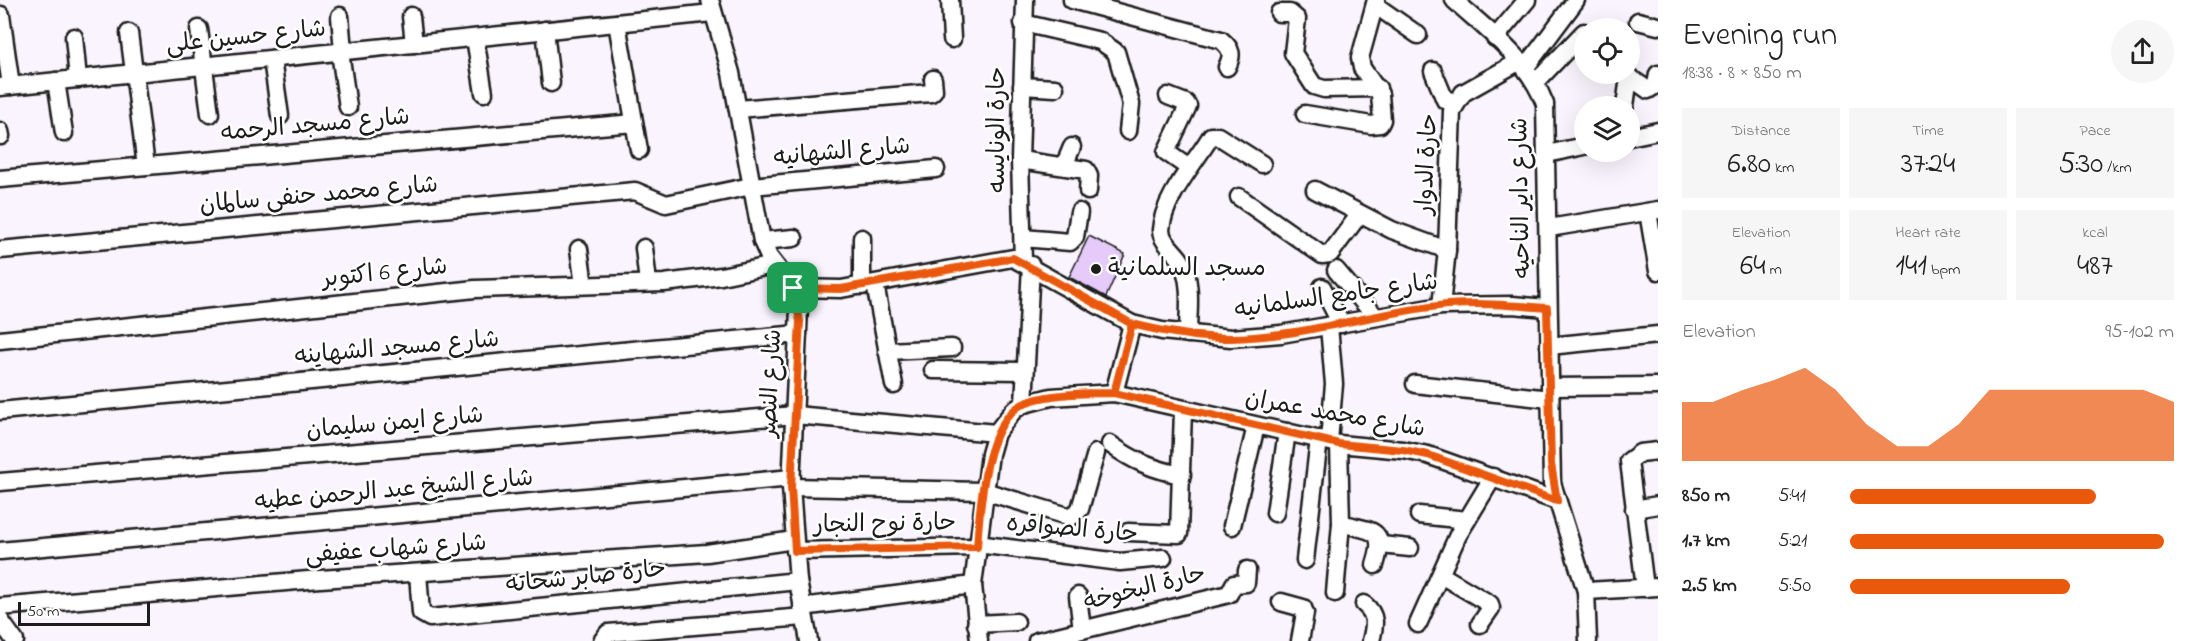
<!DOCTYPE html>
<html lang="en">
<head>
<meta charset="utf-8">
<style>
  :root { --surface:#fff; --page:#f6f6f6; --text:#222; --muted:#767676; --accent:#ea580c }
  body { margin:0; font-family:"Indie Flower","Playpen Sans Arabic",sans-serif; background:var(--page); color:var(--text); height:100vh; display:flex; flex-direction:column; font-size:22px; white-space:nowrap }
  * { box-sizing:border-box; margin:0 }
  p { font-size:20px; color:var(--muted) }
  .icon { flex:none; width:33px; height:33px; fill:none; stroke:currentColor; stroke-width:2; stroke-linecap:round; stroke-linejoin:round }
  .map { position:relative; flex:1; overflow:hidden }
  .side { display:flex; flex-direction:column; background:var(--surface); width:540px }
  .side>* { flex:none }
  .controls { position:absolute; left:1574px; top:18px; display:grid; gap:12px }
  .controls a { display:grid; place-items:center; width:66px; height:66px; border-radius:50%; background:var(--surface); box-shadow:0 6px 24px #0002; font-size:30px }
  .scale { position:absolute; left:18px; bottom:15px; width:132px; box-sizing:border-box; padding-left:6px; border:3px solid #1c1c1c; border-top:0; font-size:16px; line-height:21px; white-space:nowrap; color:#1c1c1c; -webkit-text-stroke:4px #fff; paint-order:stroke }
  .pin { position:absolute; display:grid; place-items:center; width:51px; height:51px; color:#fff; margin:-26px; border-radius:12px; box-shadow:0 3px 9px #0006 }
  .round { display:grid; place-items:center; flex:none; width:63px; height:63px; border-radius:32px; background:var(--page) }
  .headline { display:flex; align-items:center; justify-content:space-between; height:102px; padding:0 24px }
  h1 { font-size:33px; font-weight:600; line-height:45px }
  .figures { display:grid; grid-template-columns:repeat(3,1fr); gap:9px; height:102px; padding:6px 24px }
  .figures div { display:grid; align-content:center; border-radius:0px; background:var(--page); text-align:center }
  .figures b { font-size:30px; font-weight:600 }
  .figures small { font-size:16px; font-weight:400 }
  .figures p { font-size:16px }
  .chart { height:168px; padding:12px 24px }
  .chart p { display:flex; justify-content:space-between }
  .chart svg { width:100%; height:108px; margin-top:6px; fill:var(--accent); opacity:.7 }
  ul { padding:0 24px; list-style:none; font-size:20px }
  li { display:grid; grid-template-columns:96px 72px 1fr; align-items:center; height:45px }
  li i { height:15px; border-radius:8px; background:var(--accent) }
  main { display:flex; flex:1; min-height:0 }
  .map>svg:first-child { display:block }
  .building { fill:#e5cafa; stroke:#1c1c1c; stroke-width:1.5 }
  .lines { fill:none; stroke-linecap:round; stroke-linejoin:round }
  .minor-casing { stroke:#1c1c1c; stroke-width:21 }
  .minor { stroke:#fff; stroke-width:16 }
  .route-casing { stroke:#fff; stroke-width:12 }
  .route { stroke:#ea580c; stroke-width:8 }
  .poi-dot { fill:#1c1c1c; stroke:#fff; stroke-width:2 }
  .labels { text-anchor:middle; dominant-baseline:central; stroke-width:5; stroke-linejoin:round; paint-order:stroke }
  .street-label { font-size:24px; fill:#1c1c1c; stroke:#fff }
  .poi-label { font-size:24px; fill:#1c1c1c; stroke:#fff; text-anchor:start }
</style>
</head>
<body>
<main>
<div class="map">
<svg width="1658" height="641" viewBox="0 0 1658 641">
  <rect width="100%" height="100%" fill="#faf4fe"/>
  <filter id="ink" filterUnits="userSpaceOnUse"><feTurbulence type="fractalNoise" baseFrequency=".0167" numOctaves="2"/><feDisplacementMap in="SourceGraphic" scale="12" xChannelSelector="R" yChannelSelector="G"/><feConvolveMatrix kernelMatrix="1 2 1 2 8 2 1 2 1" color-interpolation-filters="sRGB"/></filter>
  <g filter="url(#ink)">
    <polygon class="building" points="1089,236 1125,254 1106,297 1069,277"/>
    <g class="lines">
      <defs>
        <g id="minor">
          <polyline points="710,0 731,73 762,241 769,257 793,288 799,308 791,487 798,581 809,641"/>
          <polyline points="950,0 952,39"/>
          <path d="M1072 0 1221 40C1232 49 1233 55 1227 67"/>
          <path d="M1454 0C1489 32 1528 59 1545 104L1552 483 1586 591 1588 641"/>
          <polyline points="1375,5 1418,35"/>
          <polyline points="1279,13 1290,13 1297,19 1293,53 1314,86 1324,89 1378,88"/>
          <polyline points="1,15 11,86"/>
          <polyline points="340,16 343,51"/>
          <polyline points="411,16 414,44"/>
          <polyline points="1638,21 1658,26"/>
          <polyline points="617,23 639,150"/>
          <polyline points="1023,23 1100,41 1116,52 1131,104 1128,131"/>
          <polyline points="199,29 210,114"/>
          <polyline points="545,30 551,83"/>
          <polyline points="129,33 146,166"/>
          <polyline points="74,37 78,79"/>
          <polyline points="475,38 484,93"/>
          <polyline points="1495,38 1527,0"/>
          <polyline points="340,52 348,107"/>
          <polyline points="272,59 280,116"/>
          <polyline points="1526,67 1576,0"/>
          <polyline points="1433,71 1445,100 1456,101"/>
          <polyline points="1625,74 1648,90 1656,85 1658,74"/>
          <polyline points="56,81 64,133"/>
          <polyline points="1536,82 1584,32"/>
          <polyline points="1022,86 1055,88"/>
          <polyline points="0,87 712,13"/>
          <polyline points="1168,96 1186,103 1188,106 1166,152 1189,168"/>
          <polyline points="1625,106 1629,77"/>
          <polyline points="738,109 931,93 934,90 933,79"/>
          <polyline points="1305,114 1371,125 1380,124 1382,120 1380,94 1362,68 1360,58 1376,0"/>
          <polyline points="0,131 1,136"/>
          <polyline points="1629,137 1658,131"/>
          <polyline points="1547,154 1584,146"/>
          <polyline points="1020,160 1086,170 1089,176 1088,191"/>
          <polyline points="1064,166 1072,147"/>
          <polyline points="0,179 634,123"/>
          <polyline points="1315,190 1392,230 1447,250"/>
          <polyline points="1239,197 1322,255 1330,254 1359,215"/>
          <polyline points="1648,212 1658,271"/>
          <polyline points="1549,228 1658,210"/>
          <polyline points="1023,238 1070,242 1075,237 1079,212"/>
          <polyline points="762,241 794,238"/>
          <polyline points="644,248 648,283"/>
          <polyline points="579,249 584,285"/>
          <polyline points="0,250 635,191 666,204 751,186 936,169"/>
          <polyline points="1023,261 1020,160 1025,0"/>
          <polyline points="1336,270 1375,316"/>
          <polyline points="875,284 894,385"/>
          <polyline points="862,286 862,238"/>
          <polyline points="1322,287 1341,324"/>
          <polyline points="793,288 841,289 1013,258 1132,324 1162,331 1231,338 1281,334 1441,306 1512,305 1547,308"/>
          <polyline points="1441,306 1447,250 1452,111 1463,93 1520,61"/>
          <path d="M1188 334C1188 311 1193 282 1181 261 1176 252 1161 242 1161 230 1163 198 1195 163 1211 136H1218L1262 164"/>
          <polyline points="0,340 475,289 664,283 721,276 774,265"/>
          <polyline points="1549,346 1658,335"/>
          <polyline points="887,351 952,348"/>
          <polyline points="933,370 1025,371"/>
          <polyline points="1415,384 1550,399"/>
          <polyline points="1550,387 1658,386"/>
          <polyline points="1114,393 1132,324"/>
          <polyline points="1024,404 1031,265"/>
          <polyline points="0,411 798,334"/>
          <polyline points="1329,441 1334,384 1329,326"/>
          <path d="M1110 444C1133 461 1154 470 1182 475"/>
          <polyline points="0,482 795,415 996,433"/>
          <polyline points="791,487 984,491 1071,517 1080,509 1096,453"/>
          <polyline points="1634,509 1658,505"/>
          <polyline points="1275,513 1287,432"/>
          <polyline points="1419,515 1467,520"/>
          <path d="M1341 523C1372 532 1387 527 1375 565"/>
          <polyline points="1232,526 1256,426"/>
          <polyline points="1128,532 1179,534 1183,410"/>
          <polyline points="977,544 1120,562 1163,558"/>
          <polyline points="1381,545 1410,548"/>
          <polyline points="0,551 792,478"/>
          <polyline points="795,551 977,547"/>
          <polyline points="1305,560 1319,439"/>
          <polyline points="418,573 421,613 430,618 798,581"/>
          <polyline points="1441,575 1490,604 1491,608 1480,624"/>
          <polyline points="1645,588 1629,461 1640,453 1658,451"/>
          <polyline points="1586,591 1658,587"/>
          <polyline points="1335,593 1341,523 1339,444"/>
          <polyline points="1078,596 1082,630"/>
          <polyline points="1281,602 1303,608 1305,613 1300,641"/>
          <path d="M1364 604C1377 615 1375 625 1371 641"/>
          <polyline points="0,607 320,579 707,553 794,540"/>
          <polyline points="802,607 973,585"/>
          <polyline points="0,620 15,641"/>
          <polyline points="976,624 1016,622"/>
          <polyline points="1418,624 1458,535 1493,477"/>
          <polyline points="602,641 608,633 804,617"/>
          <polyline points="979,641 973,585 990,454 996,433 1014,410 1024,404 1051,397 1114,393 1339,444 1403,450 1428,455 1557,501"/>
          <polyline points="1037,641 1229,594 1234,584 1246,583 1247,570"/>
        </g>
      </defs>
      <use href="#minor" class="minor-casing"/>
      <use href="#minor" class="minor"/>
    </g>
  </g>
  <g class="lines" filter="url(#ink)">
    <defs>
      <path id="route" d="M793 288 800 321 791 487 795 551 977 547C980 508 984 423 1023 404 1046 393 1089 393 1114 393L1132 324C1164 332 1198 338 1231 338 1301 337 1369 314 1438 306 1474 302 1511 305 1547 308L1551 464 1557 501 1428 455 1403 450 1339 444 1114 393 1132 324 1013 258 841 289 793 288"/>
    </defs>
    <use href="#route" class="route-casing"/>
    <use href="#route" class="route"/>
  </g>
  <circle class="poi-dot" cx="1096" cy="269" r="6"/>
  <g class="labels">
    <g class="street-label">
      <text transform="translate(246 38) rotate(-6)">شارع حسين على</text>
      <text transform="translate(315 126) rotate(-5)">شارع مسجد الرحمه</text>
      <text transform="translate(998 130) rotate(-90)">حارة الونايسه</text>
      <text transform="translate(842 153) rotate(-5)">شارع الشهانيه</text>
      <text transform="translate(1428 164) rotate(-87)">حارة الدوار</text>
      <text transform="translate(319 196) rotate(-5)">شارع محمد حنفى سالمان</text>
      <text transform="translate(1522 198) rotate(-91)">شارع داير الناحيه</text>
      <text transform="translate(385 274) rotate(-6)">شارع 6 اكتوبر</text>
      <text transform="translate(1336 297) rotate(-8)">شارع جامع السلمانيه</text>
      <text transform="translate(397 349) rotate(-5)">شارع مسجد الشهاينه</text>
      <text transform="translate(772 383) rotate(-87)">شارع النصر</text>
      <text transform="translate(1335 415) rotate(10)">شارع محمد عمران</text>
      <text transform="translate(395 424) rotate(-5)">شارع ايمن سليمان</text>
      <text transform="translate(394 491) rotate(-5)">شارع الشيخ عبد الرحمن عطيه</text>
      <text transform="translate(885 525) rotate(-1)">حارة نوح النجار</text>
      <text transform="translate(1072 530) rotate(5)">حارة الصواقره</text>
      <text transform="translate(396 550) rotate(-4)">شارع شهاب عفيفى</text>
      <text transform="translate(586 578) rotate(-6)">حارة صابر شحاته</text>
      <text transform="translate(1145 589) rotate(-14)">حارة البخوخه</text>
    </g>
    <g class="poi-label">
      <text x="1108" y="269">مسجد السلمانية</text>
    </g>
  </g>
</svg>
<div class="controls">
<a><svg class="icon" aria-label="locate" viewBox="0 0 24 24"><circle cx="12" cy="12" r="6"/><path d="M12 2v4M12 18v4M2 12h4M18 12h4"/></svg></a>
<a><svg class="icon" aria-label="layers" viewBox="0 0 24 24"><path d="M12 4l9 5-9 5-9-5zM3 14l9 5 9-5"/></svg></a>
</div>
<div class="scale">50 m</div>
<div class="pin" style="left:793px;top:288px;background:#1e9e55"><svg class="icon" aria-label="arrive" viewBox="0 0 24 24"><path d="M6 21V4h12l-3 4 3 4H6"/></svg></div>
</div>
<section class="side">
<div class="headline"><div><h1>Evening run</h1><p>18:38 · 8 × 850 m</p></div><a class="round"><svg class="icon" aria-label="share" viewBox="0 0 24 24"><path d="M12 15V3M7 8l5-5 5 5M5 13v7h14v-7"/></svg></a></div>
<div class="figures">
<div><p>Distance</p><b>6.80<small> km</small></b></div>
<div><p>Time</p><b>37:24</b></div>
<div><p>Pace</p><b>5:30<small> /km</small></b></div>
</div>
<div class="figures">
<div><p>Elevation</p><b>64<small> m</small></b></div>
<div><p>Heart rate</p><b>141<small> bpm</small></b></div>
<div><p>kcal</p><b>487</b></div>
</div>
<div class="chart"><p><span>Elevation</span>95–102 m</p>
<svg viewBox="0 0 160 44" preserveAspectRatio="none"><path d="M0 44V20L10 20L20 15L30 11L40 6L50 15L60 29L70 38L80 38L90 29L100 15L110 15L120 15L130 15L140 15L150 15L160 20V44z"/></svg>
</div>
<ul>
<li><b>850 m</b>5:41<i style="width:76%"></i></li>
<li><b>1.7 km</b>5:21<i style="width:97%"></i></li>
<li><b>2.5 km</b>5:50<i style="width:68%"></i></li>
</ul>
</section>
</main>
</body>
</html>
